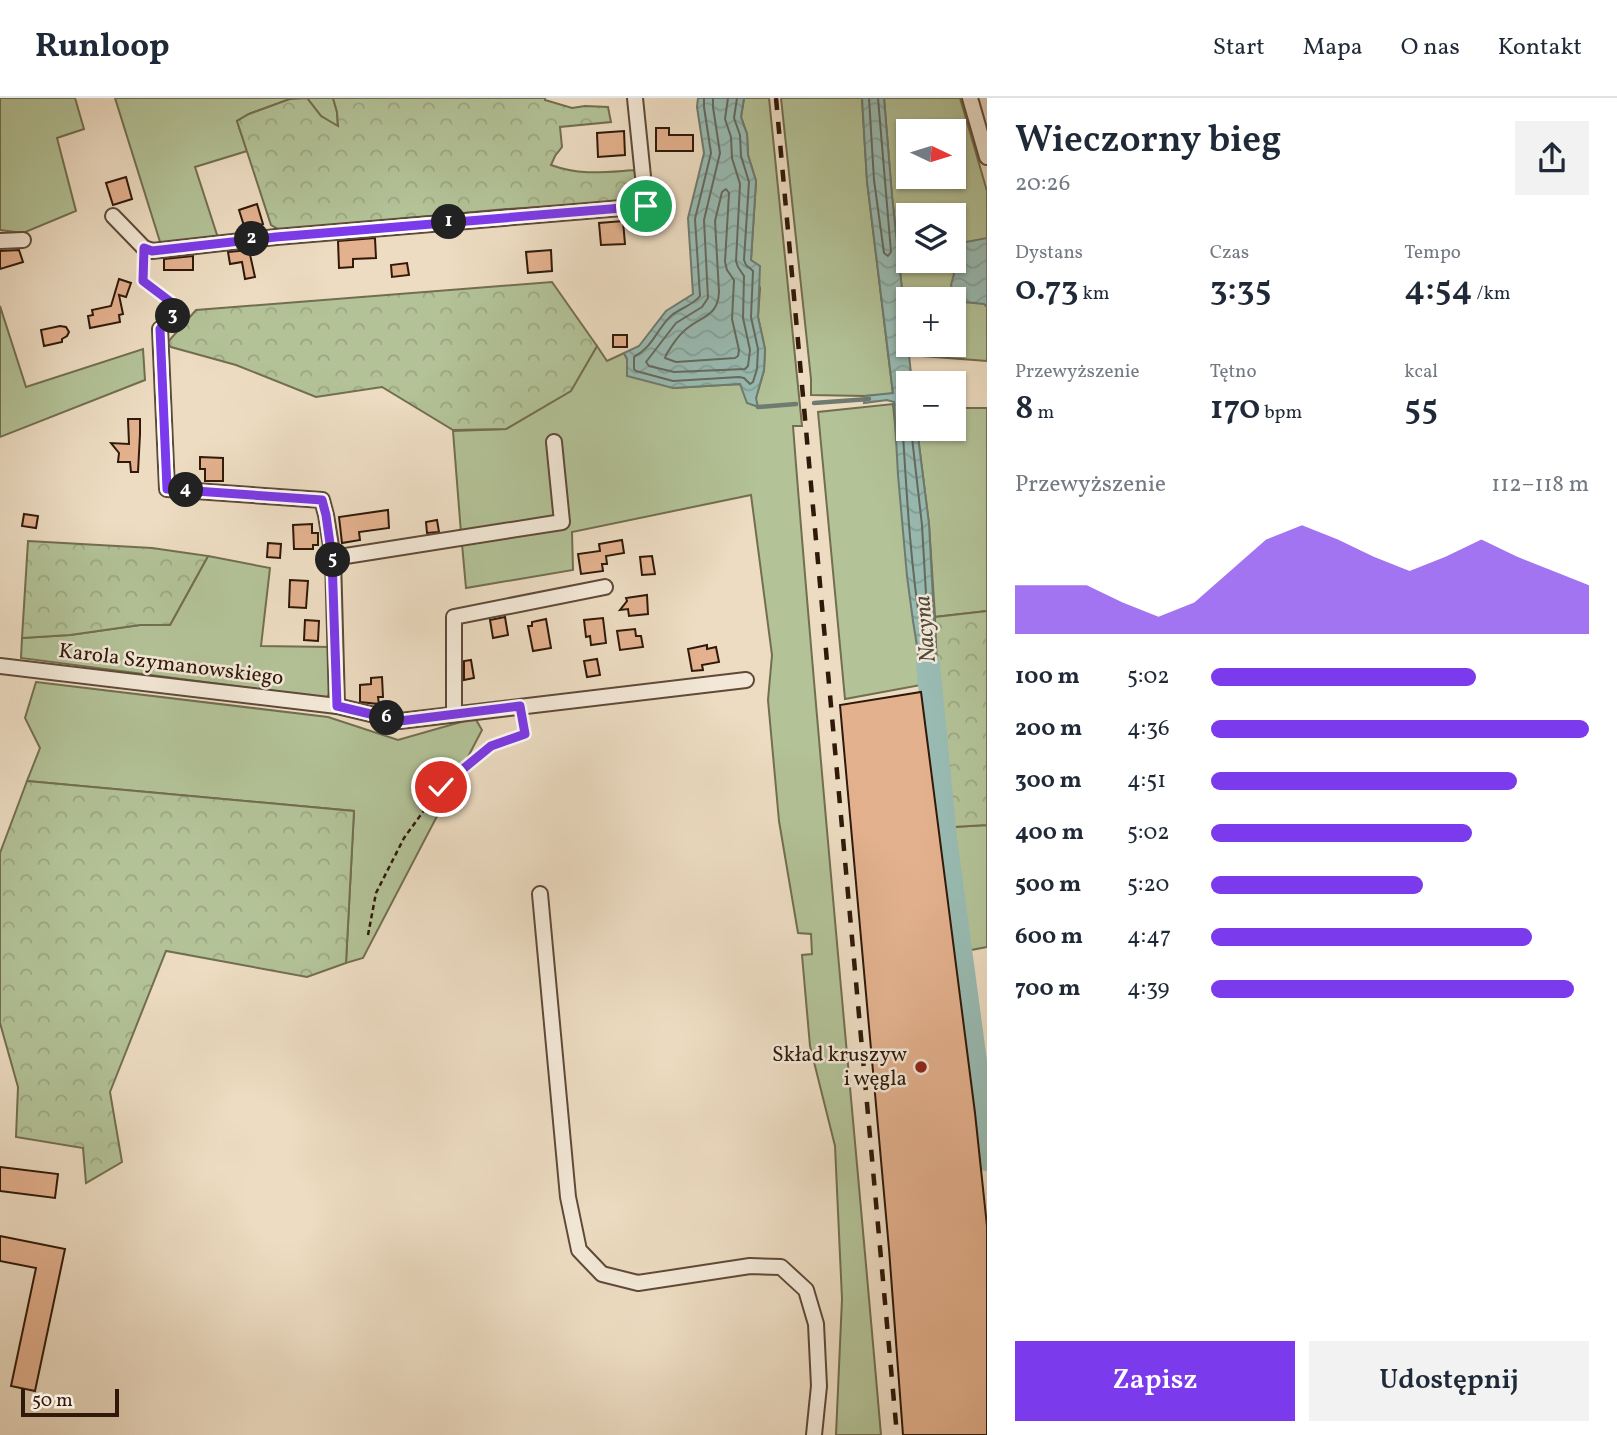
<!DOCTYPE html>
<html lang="pl">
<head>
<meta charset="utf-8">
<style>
  :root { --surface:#fff; --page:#f2f2f3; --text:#1f2937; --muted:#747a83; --line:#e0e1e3; --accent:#7c3aed }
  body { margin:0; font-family:Vollkorn,serif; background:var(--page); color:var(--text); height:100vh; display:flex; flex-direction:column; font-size:26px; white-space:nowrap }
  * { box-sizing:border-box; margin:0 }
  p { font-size:23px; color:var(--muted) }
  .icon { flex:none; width:38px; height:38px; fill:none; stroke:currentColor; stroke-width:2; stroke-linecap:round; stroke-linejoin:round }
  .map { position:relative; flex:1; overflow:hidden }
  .panel { display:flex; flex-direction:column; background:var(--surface); width:630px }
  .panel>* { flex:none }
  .needle { width:46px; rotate:94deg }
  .buttons { position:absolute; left:896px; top:21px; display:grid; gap:14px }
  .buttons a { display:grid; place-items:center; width:70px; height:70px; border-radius:0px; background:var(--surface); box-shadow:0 2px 5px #0004; font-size:35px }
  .scale { position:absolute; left:21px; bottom:18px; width:98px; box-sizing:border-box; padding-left:7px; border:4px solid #30190a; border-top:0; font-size:19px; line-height:24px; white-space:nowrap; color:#30190a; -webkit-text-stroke:5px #f3e8d7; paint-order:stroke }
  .pin { position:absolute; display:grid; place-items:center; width:60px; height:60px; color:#fff; margin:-30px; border:4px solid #fff; border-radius:50%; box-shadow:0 2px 7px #0007 }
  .km { position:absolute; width:35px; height:35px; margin:-18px; border-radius:50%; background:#222; color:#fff; font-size:19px; line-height:35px; text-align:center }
  .round { display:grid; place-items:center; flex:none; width:74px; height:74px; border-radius:0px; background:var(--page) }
  .summary { display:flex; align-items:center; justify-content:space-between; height:119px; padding:0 28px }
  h1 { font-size:38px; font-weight:600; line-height:52px }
  .metrics { display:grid; grid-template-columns:repeat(3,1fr); gap:10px; height:119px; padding:7px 28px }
  .metrics div { display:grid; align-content:center }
  .metrics b { font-size:35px; font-weight:600 }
  .metrics small { font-size:19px; font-weight:400 }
  .metrics p { font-size:19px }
  .chart { height:196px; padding:14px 28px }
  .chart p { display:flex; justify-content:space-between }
  .chart svg { width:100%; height:126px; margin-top:7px; fill:var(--accent); opacity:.7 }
  .action { display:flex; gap:14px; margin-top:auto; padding:14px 28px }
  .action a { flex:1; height:80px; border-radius:0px; background:var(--accent); color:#fff; font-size:28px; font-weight:600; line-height:80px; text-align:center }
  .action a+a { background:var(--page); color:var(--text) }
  ul { padding:0 28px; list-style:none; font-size:23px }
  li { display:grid; grid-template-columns:112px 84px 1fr; align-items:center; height:52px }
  li i { height:18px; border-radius:9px; background:var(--accent) }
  header { display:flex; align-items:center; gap:42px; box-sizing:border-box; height:98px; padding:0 35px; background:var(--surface); border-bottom:2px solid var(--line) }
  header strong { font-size:33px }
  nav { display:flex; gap:38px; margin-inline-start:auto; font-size:24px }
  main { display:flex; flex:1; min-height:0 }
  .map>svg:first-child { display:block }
  .green { fill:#b3c297; stroke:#726e50; stroke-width:2; fill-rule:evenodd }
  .forest { fill:url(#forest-crowns); stroke:#726e50; stroke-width:2 }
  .water { fill:url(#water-waves); stroke:#6f7b70; stroke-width:2 }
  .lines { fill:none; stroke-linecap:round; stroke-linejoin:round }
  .shore { stroke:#646a5f; stroke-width:2 }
  .stream { stroke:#6f7b70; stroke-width:4.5 }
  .river { stroke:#99bcb4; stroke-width:24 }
  .building { fill:#e3b18e; stroke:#30190a; stroke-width:2 }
  .minor-casing { stroke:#5f4a38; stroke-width:18 }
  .path { stroke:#30190a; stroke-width:2.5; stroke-dasharray:5 3.5; stroke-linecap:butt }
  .minor { stroke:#f3e8d7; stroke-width:14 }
  .rail { stroke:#30190a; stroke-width:4.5; stroke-dasharray:12 12; stroke-linecap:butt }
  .route-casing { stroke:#fff; stroke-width:14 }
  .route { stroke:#7c3aed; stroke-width:9 }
  .poi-dot { fill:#8f2418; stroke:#f3e8d7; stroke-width:2.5 }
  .labels { text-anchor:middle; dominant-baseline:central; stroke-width:5; stroke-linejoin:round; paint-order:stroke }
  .street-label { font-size:21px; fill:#30190a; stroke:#f3e8d7 }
  .poi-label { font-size:21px; fill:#30190a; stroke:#f3e8d7; text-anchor:end }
  .water-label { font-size:23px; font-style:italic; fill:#504a3d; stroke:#f3e8d7 }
</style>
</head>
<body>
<header>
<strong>Runloop</strong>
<nav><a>Start</a><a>Mapa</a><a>O nas</a><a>Kontakt</a></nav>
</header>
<main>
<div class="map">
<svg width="987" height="1337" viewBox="0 0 987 1337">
  <defs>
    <pattern id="forest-crowns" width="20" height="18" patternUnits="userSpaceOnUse" patternTransform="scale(1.75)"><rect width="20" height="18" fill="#b3c297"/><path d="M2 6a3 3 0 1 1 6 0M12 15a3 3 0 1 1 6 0" fill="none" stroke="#9aa681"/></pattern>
    <pattern id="water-waves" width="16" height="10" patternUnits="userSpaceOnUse" patternTransform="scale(1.75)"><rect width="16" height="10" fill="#99bcb4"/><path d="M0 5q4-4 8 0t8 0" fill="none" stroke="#84a199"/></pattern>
  </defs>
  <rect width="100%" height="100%" fill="#eddcc2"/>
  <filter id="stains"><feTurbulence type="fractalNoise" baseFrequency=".00286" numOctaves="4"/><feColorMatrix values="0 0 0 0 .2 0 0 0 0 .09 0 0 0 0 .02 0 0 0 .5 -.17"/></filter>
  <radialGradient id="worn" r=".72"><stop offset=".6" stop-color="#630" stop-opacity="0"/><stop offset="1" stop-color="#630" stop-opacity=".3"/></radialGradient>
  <g class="green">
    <polygon points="0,0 75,0 84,31 57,40 76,113 23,135 0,132"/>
    <polygon points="115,0 333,0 337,14 338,29 321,18 307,0 290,1 249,16 237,23 247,53 195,69 218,140 161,147"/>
    <path d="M744 0H769L802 328H793C819 665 852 1001 881 1337H836L842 1201 835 1048 810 948 802 857 812 856 811 836 798 835 779 723 768 602 772 557 751 397 572 434 573 472 466 490 462 446 560 422 461 435 453 333 506 331 570 293 597 248 607 263 624 255 627 261 673 290 740 286 756 300 764 272 765 251 758 219 760 190 751 162 756 83 748 57 747 36 741 19Z"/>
    <polygon points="781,0 862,0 867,83 893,296 865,298 811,297 811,281"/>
    <path d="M884 0H960L987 93V263L909 257 892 98ZM908 33H954V79H908ZM908 117H954V163H908ZM908 201H954V247H908Z"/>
    <polygon points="0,208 26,289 143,251 145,282 0,339"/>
    <polygon points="893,306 921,587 845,601 818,314"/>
    <polygon points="954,310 987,310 987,513 935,519 929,426 917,331 954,331"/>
    <polygon points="208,458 270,470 261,548 331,549 332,590 327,600 21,560 22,540 70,537 140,527 170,527"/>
    <polygon points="36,584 328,619 398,642 475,620 482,632 363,860 346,865 354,713 27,683 40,650 25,620"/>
    <polygon points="987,727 987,849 966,853 953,729"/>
  </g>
  <g class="forest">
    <path d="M307 0 321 18 338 28 337 14 333 0H545V2L572 10 585 8 608 9 611 24 560 29 562 49 555 58 551 67C581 78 605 74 636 72L638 85 633 100 623 104 506 111 280 132 271 127 237 23 249 16 290 1Z"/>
    <polygon points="552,184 597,248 571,293 506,331 453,332 382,289 316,299 236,267 171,249 167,245 196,212"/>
    <polygon points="28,443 152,450 208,458 170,527 140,527 70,537 22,540"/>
    <polygon points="987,513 987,727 953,729 938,596 935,519"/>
    <polygon points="27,683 354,713 346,865 307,879 166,853 110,994 122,1064 86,1085 83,1050 16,1039 18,989 0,925 0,755"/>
  </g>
  <g class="water">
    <polygon points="698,0 744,0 741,19 747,36 748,57 756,83 751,162 760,168 758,219 765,251 764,272 756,300 758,309 747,305 740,286 673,290 627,278 627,261 624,255 639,248 666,213 693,196 688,120 704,55 697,9"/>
    <polygon points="862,0 884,0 892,98 912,285 908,285 908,331 917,331 929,426 938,596 925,597 913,523 907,478 898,377 894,304 887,302 864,305 865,298 893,295 867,83"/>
    <polygon points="987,140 987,209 984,206 963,204 955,200 951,187 954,176 949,163 954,163 954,145 957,143 966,144"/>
  </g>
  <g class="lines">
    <g class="shore">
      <path d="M704 0V9L711 55 695 121 700 198C693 207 681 210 672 217 657 230 654 248 634 259V271L636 273 673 283 739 279 744 280 750 286 753 284 757 271 758 251 751 219 753 173 746 167 744 162 749 84 741 58 740 37 734 20 737 0"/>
      <polyline points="713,0 713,9 720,55 704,122 708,200 702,209 676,225 646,264 649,268 674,274 745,271 748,268 750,252 743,220 744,178 738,169 736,163 740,86 732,60 731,39 725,21 728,0"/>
      <polyline points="869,0 874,82 884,155 888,158 891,154 878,0"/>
      <path d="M726 91 729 95 725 164 727 172 734 182 732 221 739 252 738 258 735 260 676 264 665 260 666 257C671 249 676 240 683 234 698 218 718 221 719 194L715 123 722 94Z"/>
      <path d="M908 291 904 287 901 288 899 299 901 305C906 380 909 457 921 531L925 534 928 531 922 427 911 331"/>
    </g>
    <g class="stream">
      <polyline points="814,305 869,301"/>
      <polyline points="758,309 796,306"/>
    </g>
    <polyline class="river" points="928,566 945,740 981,1008 987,1061"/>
  </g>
  <g class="building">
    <polygon points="656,30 669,30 669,37 693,37 693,53 656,53"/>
    <polygon points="624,33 625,57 598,59 597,35"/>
    <polygon points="126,79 132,101 113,107 106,85"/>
    <polygon points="257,106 263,126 245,131 239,112"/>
    <polygon points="623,123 625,146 601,147 599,125"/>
    <polygon points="375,140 376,160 353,161 353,169 339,170 338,143"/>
    <polygon points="19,152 23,164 0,171 0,153"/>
    <polygon points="249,152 255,179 245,181 242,164 230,166 228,154"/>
    <polygon points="551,152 552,173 528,175 526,154"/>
    <polygon points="193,158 193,172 164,172 164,161"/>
    <polygon points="407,165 409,177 392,179 391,167"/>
    <polygon points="119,181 131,185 126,199 119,197 123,216 119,217 120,224 90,230 88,218 93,217 92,212 111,208"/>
    <polygon points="60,228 66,229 69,234 67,238 62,241 62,244 44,248 41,232"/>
    <rect x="613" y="237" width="14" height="12"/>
    <polygon points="128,321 140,321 140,336 138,374 131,374 130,364 118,364 119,355 111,345 129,346"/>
    <polygon points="200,359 223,360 223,383 205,383 205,371 200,371"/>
    <polygon points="388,412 389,430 359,434 360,442 342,445 339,419"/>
    <polygon points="24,416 38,418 36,430 22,428"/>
    <polygon points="437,422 439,434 427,435 426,424"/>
    <polygon points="312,426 312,435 318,435 318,447 313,447 313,451 294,451 293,427"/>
    <polygon points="622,442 624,455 606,458 607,466 602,466 603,473 581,476 578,456 600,453 599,446"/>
    <polygon points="268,445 281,446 280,460 267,459"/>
    <polygon points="652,458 655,476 642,477 640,459"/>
    <polygon points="290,482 308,483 306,510 289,509"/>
    <polygon points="647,497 648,516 629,518 628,511 620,512 627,503 626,500"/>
    <polygon points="505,519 508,537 493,540 490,522"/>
    <polygon points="603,520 606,545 591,547 590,538 586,539 584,522"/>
    <polygon points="546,521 551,550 533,553 528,528 532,528 532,524"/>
    <polygon points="305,522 319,523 318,543 304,542"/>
    <polygon points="635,531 636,538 641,538 643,549 620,552 617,533"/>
    <polygon points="707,547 707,551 716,549 719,564 702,567 703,572 692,573 688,551"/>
    <polygon points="597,561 600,577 587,579 584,563"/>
    <polygon points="471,562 474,580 464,582 464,563"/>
    <polygon points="382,579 383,599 378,599 379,606 360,604 360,587 371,586 371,580"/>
    <polygon points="921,594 975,1015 987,1128 987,1337 903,1337 889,1151 840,607"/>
    <polygon points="0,1069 58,1076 55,1100 0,1093"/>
    <polygon points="0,1138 65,1151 35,1293 11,1288 36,1170 0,1163"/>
  </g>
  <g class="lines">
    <defs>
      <g id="minor">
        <polyline points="970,0 987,59"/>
        <polyline points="113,118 144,150 152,153 276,139 646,108 635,0"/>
        <polyline points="0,143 23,142"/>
        <polyline points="160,231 167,391 322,402 326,417 333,460 337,608"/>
        <polyline points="333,460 562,424 554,344"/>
        <polyline points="0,568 337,608 400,623 746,582"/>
        <polyline points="454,616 454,519 605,489"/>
        <polyline points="540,796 568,1099 579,1152 602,1176 638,1185 750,1168 781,1169 806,1192 816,1226 819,1288 814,1337"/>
      </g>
    </defs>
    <use href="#minor" class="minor-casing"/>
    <g class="path">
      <polyline points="144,164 143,183 180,211 169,222"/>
      <polyline points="368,837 376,795 404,740 441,689 491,648 525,636 522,620"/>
    </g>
    <use href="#minor" class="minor"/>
    <polyline class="rail" points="776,0 897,1337"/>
  </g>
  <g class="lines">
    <defs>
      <polyline id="route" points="441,689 491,648 525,636 520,608 400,623 337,608 332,460 326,417 322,402 167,391 160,231 180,211 143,183 144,150 152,153 276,139 646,108"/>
    </defs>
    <use href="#route" class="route-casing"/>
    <use href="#route" class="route"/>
  </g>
  <circle class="poi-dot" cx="921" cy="969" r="7"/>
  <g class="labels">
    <g class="street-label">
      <text transform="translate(171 567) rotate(7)">Karola Szymanowskiego</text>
    </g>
    <g class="poi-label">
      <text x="907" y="957">Skład kruszyw<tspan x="907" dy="24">i węgla</tspan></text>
    </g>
    <g class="water-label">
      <text transform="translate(926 531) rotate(-95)">Nacyna</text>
    </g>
  </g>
  <rect width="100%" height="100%" filter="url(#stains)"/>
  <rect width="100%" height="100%" fill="url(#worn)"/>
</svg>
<div class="buttons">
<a><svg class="needle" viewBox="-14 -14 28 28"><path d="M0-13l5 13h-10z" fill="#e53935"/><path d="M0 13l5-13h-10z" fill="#747a83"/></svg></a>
<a><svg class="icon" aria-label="layers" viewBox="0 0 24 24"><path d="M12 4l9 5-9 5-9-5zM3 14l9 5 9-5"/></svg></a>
<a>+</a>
<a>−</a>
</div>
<div class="scale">50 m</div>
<div class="pin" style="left:646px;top:108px;background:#1e9e55"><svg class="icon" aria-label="arrive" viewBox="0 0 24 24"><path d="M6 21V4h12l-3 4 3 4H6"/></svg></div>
<div class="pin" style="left:441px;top:689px;background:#d93025"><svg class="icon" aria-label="check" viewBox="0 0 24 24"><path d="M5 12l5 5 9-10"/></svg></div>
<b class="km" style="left:449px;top:124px">1</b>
<b class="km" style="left:252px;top:141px">2</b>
<b class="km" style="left:173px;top:218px">3</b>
<b class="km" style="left:186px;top:392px">4</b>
<b class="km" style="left:333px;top:462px">5</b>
<b class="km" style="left:387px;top:620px">6</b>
</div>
<section class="panel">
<div class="summary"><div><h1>Wieczorny bieg</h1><p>20:26</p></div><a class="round"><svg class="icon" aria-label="share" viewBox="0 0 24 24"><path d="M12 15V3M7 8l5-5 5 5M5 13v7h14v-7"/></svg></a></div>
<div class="metrics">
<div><p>Dystans</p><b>0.73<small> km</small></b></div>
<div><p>Czas</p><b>3:35</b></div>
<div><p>Tempo</p><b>4:54<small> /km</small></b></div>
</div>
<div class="metrics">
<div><p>Przewyższenie</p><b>8<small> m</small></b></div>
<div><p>Tętno</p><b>170<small> bpm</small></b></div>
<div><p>kcal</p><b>55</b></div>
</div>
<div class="chart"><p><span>Przewyższenie</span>112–118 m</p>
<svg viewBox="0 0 160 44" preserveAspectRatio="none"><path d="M0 44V27L10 27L20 27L30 33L40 38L50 33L60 22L70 11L80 6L90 11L100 17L110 22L120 17L130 11L140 17L150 22L160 27V44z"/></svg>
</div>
<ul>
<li><b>100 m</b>5:02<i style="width:70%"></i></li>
<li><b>200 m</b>4:36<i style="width:100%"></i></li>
<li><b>300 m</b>4:51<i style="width:81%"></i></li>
<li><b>400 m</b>5:02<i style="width:69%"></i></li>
<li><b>500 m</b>5:20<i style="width:56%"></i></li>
<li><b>600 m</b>4:47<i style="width:85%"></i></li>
<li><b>700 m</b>4:39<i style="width:96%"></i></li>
</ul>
<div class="action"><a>Zapisz</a><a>Udostępnij</a></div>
</section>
</main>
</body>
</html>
